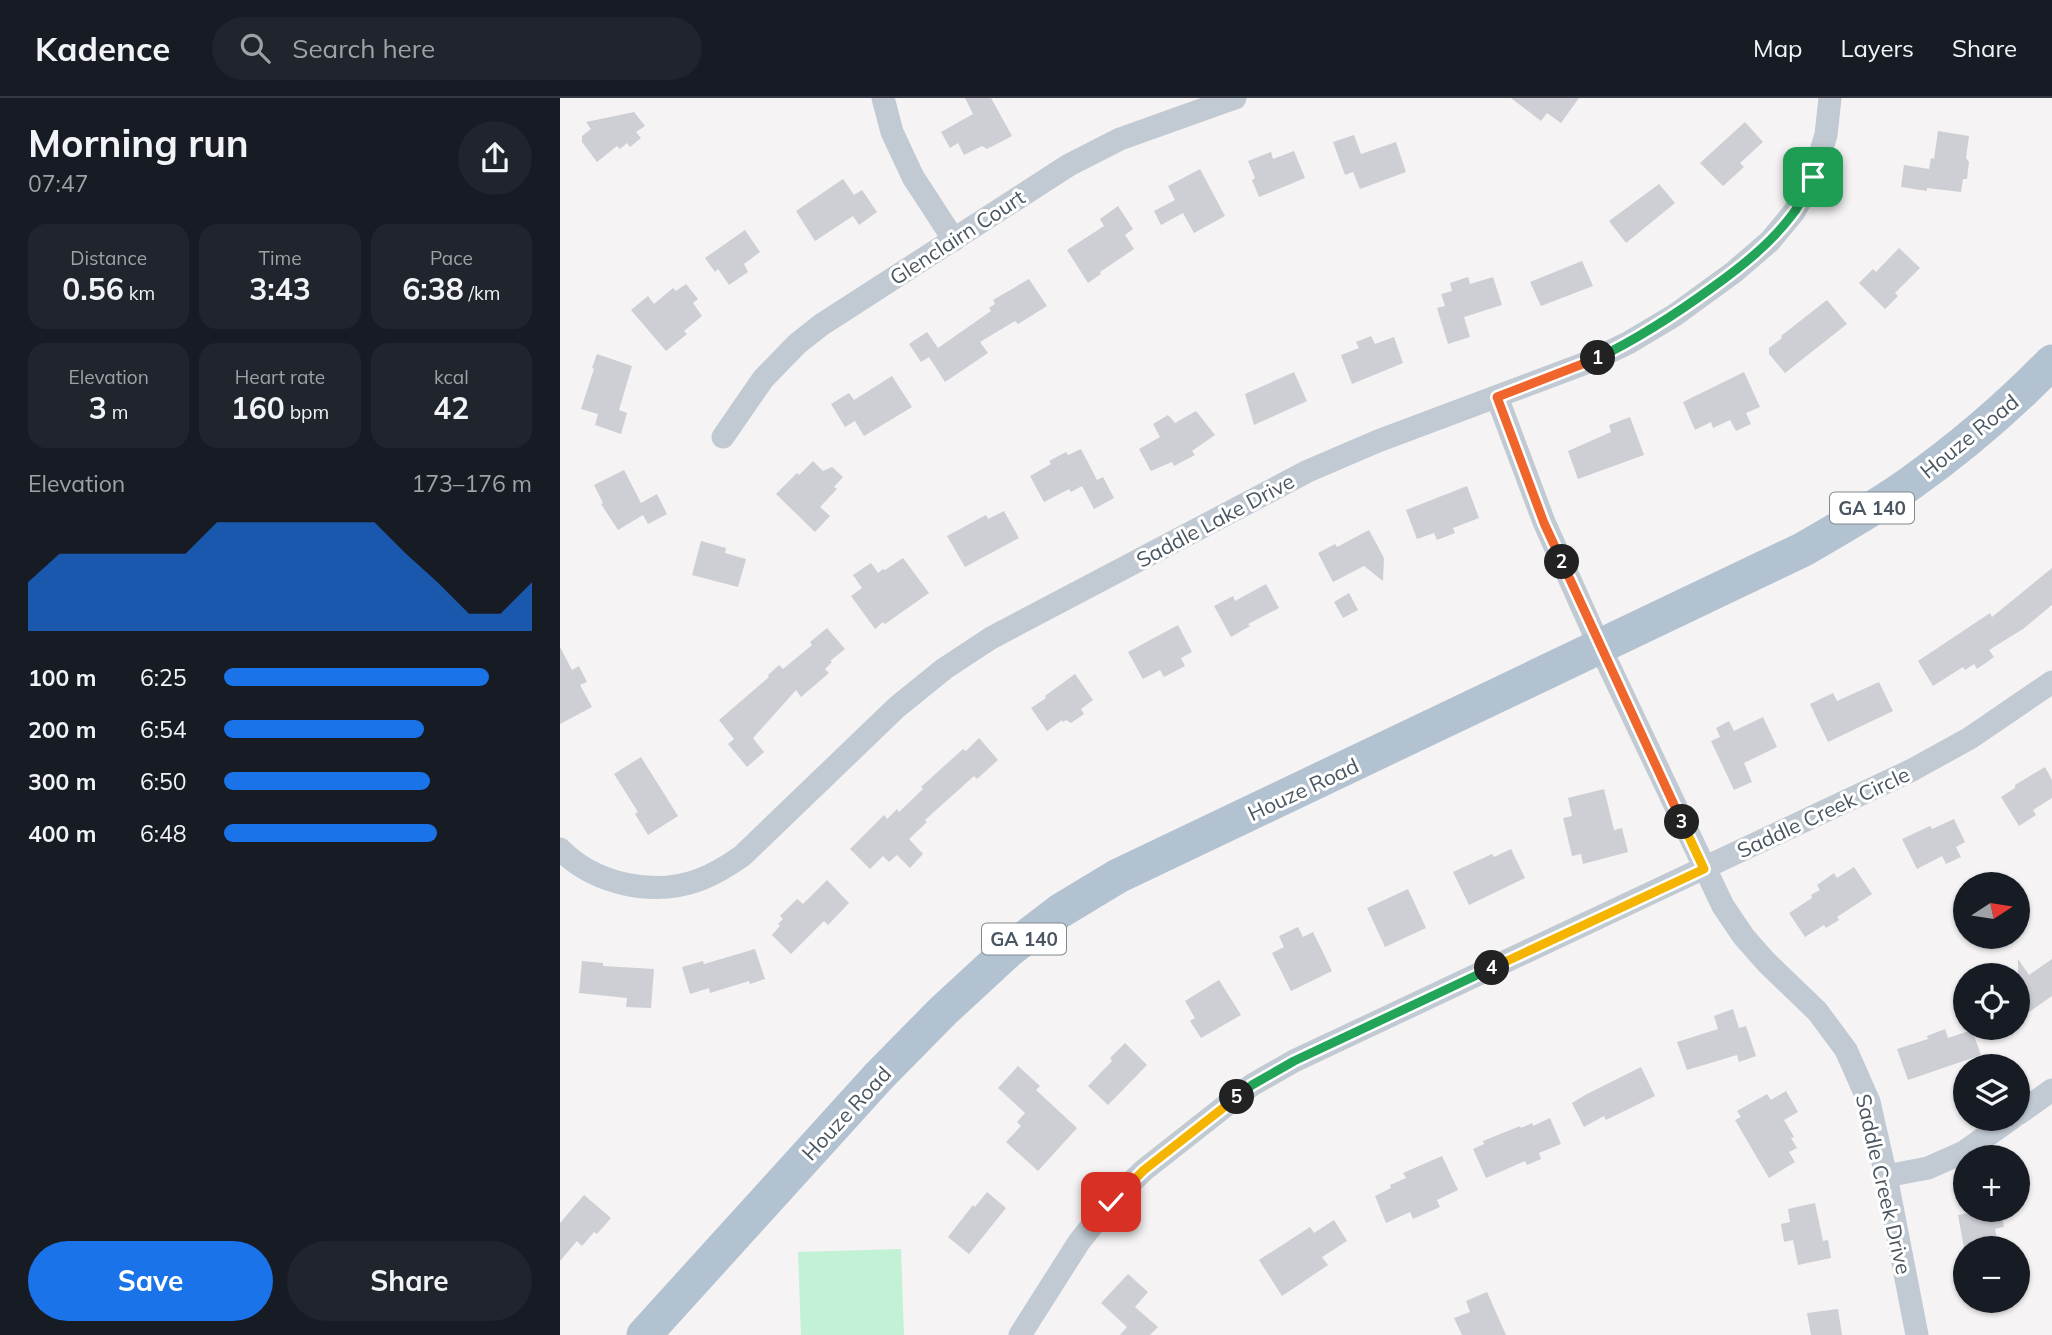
<!DOCTYPE html>
<html lang="en">
<head>
<meta charset="utf-8">
<style>
  :root { --surface:#171b24; --page:#20242c; --text:#f1f3f6; --muted:#9ea1a6; --line:#363941; --accent:#1a73e8 }
  body { margin:0; font-family:Mulish,sans-serif; background:var(--page); color:var(--text); height:100vh; display:flex; flex-direction:column; font-size:26px; white-space:nowrap }
  * { box-sizing:border-box; margin:0 }
  p { font-size:23px; color:var(--muted) }
  .icon { flex:none; width:38px; height:38px; fill:none; stroke:currentColor; stroke-width:2; stroke-linecap:round; stroke-linejoin:round }
  .map { position:relative; flex:1; overflow:hidden }
  .side { display:flex; flex-direction:column; background:var(--surface); width:560px }
  .side>* { flex:none }
  .needle { width:46px; rotate:78deg }
  .controls { position:absolute; left:1393px; top:774px; display:grid; gap:14px }
  .controls a { display:grid; place-items:center; width:77px; height:77px; border-radius:50%; background:var(--surface); box-shadow:0 2px 5px #0004; font-size:35px }
  .pin { position:absolute; display:grid; place-items:center; width:60px; height:60px; color:#fff; margin:-30px; border-radius:14px; box-shadow:0 4px 10px #0006 }
  .km { position:absolute; width:35px; height:35px; margin:-18px; border-radius:50%; background:#222; color:#fff; font-size:19px; line-height:35px; text-align:center }
  .round { display:grid; place-items:center; flex:none; width:74px; height:74px; border-radius:37px; background:var(--page) }
  .summary { display:flex; align-items:center; justify-content:space-between; height:119px; padding:0 28px }
  h1 { font-size:38px; font-weight:700; line-height:52px }
  .figures { display:grid; grid-template-columns:repeat(3,1fr); gap:10px; height:119px; padding:7px 28px }
  .figures div { display:grid; align-content:center; border-radius:18px; background:var(--page); text-align:center }
  .figures b { font-size:30px; font-weight:700 }
  .figures small { font-size:19px; font-weight:400 }
  .figures p { font-size:19px }
  .chart { height:196px; padding:14px 28px }
  .chart p { display:flex; justify-content:space-between }
  .chart svg { width:100%; height:126px; margin-top:7px; fill:var(--accent); opacity:.7 }
  .button { display:flex; gap:14px; margin-top:auto; padding:14px 28px }
  .button a { flex:1; height:80px; border-radius:42px; background:var(--accent); color:#fff; font-size:28px; font-weight:700; line-height:80px; text-align:center }
  .button a+a { background:var(--page); color:var(--text) }
  ul { padding:0 28px; list-style:none; font-size:23px }
  li { display:grid; grid-template-columns:112px 84px 1fr; align-items:center; height:52px }
  li i { height:18px; border-radius:9px; background:var(--accent) }
  header { display:flex; align-items:center; gap:42px; box-sizing:border-box; height:98px; padding:0 35px; background:var(--surface); border-bottom:2px solid var(--line) }
  header strong { font-size:33px }
  nav { display:flex; gap:38px; margin-inline-start:auto; font-size:24px }
  .search { width:490px; height:63px; background:var(--page); display:flex; align-items:center; gap:18px; box-sizing:border-box; padding:0 24px; border-radius:38px; color:var(--muted); font-size:26px }
  main { display:flex; flex:1; min-height:0 }
  .map>svg:first-child { display:block }
  .green { fill:#c3f1d5 }
  .building { fill:#cdcfd5 }
  .lines { fill:none; stroke-linecap:round; stroke-linejoin:round }
  .street { stroke:#c1cad2; stroke-width:23 }
  .primary { stroke:#b3c2d1; stroke-width:35 }
  .split-1-casing { stroke:#fff; stroke-width:14 }
  .split-2-casing { stroke:#fff; stroke-width:14 }
  .split-3-casing { stroke:#fff; stroke-width:14 }
  .split-4-casing { stroke:#fff; stroke-width:14 }
  .split-5-casing { stroke:#fff; stroke-width:14 }
  .split-6-casing { stroke:#fff; stroke-width:14 }
  .split-1 { stroke:#22a559; stroke-width:9 }
  .split-2 { stroke:#f0652b; stroke-width:9 }
  .split-3 { stroke:#f0652b; stroke-width:9 }
  .split-4 { stroke:#f5b400; stroke-width:9 }
  .split-5 { stroke:#22a559; stroke-width:9 }
  .split-6 { stroke:#f5b400; stroke-width:9 }
  .labels { text-anchor:middle; dominant-baseline:central; stroke-width:6; stroke-linejoin:round; paint-order:stroke }
  .shield { fill:#fff; stroke:#808990; stroke-width:2 }
  .shield-label { font-size:19px; font-weight:bold; fill:#4a5661 }
  .street-label { font-size:21px; fill:#4a5661; stroke:#fff }
</style>
</head>
<body>
<header>
<strong>Kadence</strong>
<div class="search"><svg class="icon" aria-label="search" viewBox="0 0 24 24"><circle cx="10" cy="10" r="6"/><path d="M15 15l6 6"/></svg>Search here</div>
<nav><a>Map</a><a>Layers</a><a>Share</a></nav>
</header>
<main>
<section class="side">
<div class="summary"><div><h1>Morning run</h1><p>07:47</p></div><a class="round"><svg class="icon" aria-label="share" viewBox="0 0 24 24"><path d="M12 15V3M7 8l5-5 5 5M5 13v7h14v-7"/></svg></a></div>
<div class="figures">
<div><p>Distance</p><b>0.56<small> km</small></b></div>
<div><p>Time</p><b>3:43</b></div>
<div><p>Pace</p><b>6:38<small> /km</small></b></div>
</div>
<div class="figures">
<div><p>Elevation</p><b>3<small> m</small></b></div>
<div><p>Heart rate</p><b>160<small> bpm</small></b></div>
<div><p>kcal</p><b>42</b></div>
</div>
<div class="chart"><p><span>Elevation</span>173–176 m</p>
<svg viewBox="0 0 160 44" preserveAspectRatio="none"><path d="M0 44V27L10 17L20 17L30 17L40 17L50 17L60 6L70 6L80 6L90 6L100 6L110 6L120 17L130 27L140 38L150 38L160 27V44z"/></svg>
</div>
<ul>
<li><b>100 m</b>6:25<i style="width:86%"></i></li>
<li><b>200 m</b>6:54<i style="width:65%"></i></li>
<li><b>300 m</b>6:50<i style="width:67%"></i></li>
<li><b>400 m</b>6:48<i style="width:69%"></i></li>
</ul>
<div class="button"><a>Save</a><a>Share</a></div>
</section>
<div class="map">
<svg width="1492" height="1237" viewBox="0 0 1492 1237">
  <rect width="100%" height="100%" fill="#f5f3f3"/>
  <polygon class="green" points="341,1151 344,1237 241,1237 238,1154"/>
  <g class="building">
    <polygon points="405,0 431,0 452,38 427,51 422,48 404,57 398,45 390,50 381,34 413,16"/>
    <polygon points="951,0 1019,0 1001,25 987,15 981,23"/>
    <polygon points="74,14 85,28 76,34 81,40 70,49 67,45 60,51 57,48 37,64 22,44 22,38 31,31 26,24"/>
    <polygon points="1185,24 1203,44 1180,65 1184,69 1163,88 1140,65"/>
    <polygon points="1378,33 1409,38 1406,60 1409,64 1407,81 1403,81 1401,94 1367,90 1367,93 1341,89 1344,67 1369,71 1371,60 1374,61"/>
    <polygon points="794,37 801,56 836,44 846,74 800,91 793,74 785,77 773,44"/>
    <polygon points="734,53 745,80 699,99 692,82 695,80 688,63 711,54 713,61"/>
    <polygon points="640,71 665,118 634,135 623,115 601,127 594,113 615,102 608,88"/>
    <polygon points="283,81 294,97 302,92 317,114 299,127 293,118 255,143 236,113"/>
    <polygon points="1099,86 1115,105 1066,145 1049,123"/>
    <polygon points="558,108 573,131 565,137 574,151 540,174 541,176 528,185 507,152 544,128 540,121"/>
    <polygon points="185,132 200,154 184,166 188,174 169,187 158,171 155,174 145,160"/>
    <polygon points="1339,150 1360,170 1335,195 1338,198 1325,211 1299,185 1313,171 1316,174"/>
    <polygon points="1022,163 1033,188 981,208 970,184"/>
    <polygon points="908,179 910,186 933,179 942,207 904,219 910,239 888,246 877,210 885,208 881,196 892,193 890,185"/>
    <polygon points="469,181 487,208 458,226 455,223 420,244 428,255 385,284 369,259 361,264 349,246 367,234 378,250 431,213 429,210 435,206 433,202"/>
    <polygon points="126,186 138,201 133,205 142,218 124,233 127,236 106,253 71,212 88,198 94,206 113,190 116,193"/>
    <polygon points="1267,202 1287,226 1225,275 1209,256 1209,250 1222,240 1221,238"/>
    <polygon points="811,238 815,246 834,239 843,265 792,286 781,257 799,250 796,244"/>
    <polygon points="37,256 72,268 59,312 67,315 61,336 35,327 38,316 21,311 34,271 32,270"/>
    <polygon points="734,274 747,303 694,327 685,296"/>
    <polygon points="1184,274 1200,309 1186,315 1191,326 1176,333 1170,322 1153,330 1151,324 1135,332 1123,304"/>
    <polygon points="332,278 352,309 304,338 295,323 285,329 271,306 289,295 294,302"/>
    <polygon points="636,313 655,337 632,353 635,357 614,368 612,364 591,373 579,351 600,339 593,326 608,317 615,325"/>
    <polygon points="1070,319 1084,357 1018,381 1008,353 1051,334 1049,327"/>
    <polygon points="521,351 537,382 543,379 554,400 534,411 522,388 511,394 509,391 484,404 470,378 491,366 489,363 506,354 508,357"/>
    <polygon points="253,363 263,373 272,369 283,379 274,389 277,391 260,409 270,418 255,434 216,396 237,375 239,377"/>
    <polygon points="64,372 81,405 97,396 107,416 88,426 83,417 58,432 41,406 43,405 34,387"/>
    <polygon points="907,388 919,420 893,430 895,435 877,442 874,435 857,441 846,412"/>
    <polygon points="444,413 459,440 405,469 387,438 426,417 428,421"/>
    <polygon points="809,432 824,460 823,483 804,468 773,484 758,455 775,446 777,449"/>
    <polygon points="141,443 166,450 165,455 186,461 178,489 132,477"/>
    <polygon points="343,460 369,495 325,526 323,524 315,531 291,498 302,490 293,477 311,465 318,475 323,471 325,472"/>
    <polygon points="1492,470 1492,507 1463,531 1429,552 1434,559 1417,571 1414,566 1405,572 1403,569 1373,588 1358,563 1430,515 1432,519"/>
    <polygon points="706,486 719,510 688,526 690,528 671,539 654,508 673,498 675,503"/>
    <polygon points="789,495 798,512 783,520 774,504"/>
    <polygon points="618,527 632,554 621,560 625,568 604,579 600,572 583,581 568,554"/>
    <polygon points="267,530 285,551 270,563 272,564 265,571 269,575 241,599 236,592 193,640 204,654 187,669 168,646 174,641 159,622 209,579 208,577 219,567 223,571 252,547 250,544"/>
    <polygon points="0,549 12,572 19,568 27,584 20,587 32,609 0,626"/>
    <polygon points="515,576 533,602 521,611 524,616 511,625 506,622 503,624 502,622 487,633 471,610 486,600 485,598"/>
    <polygon points="1319,584 1333,613 1268,644 1250,606 1273,595 1277,603"/>
    <polygon points="1203,619 1217,649 1184,665 1192,684 1174,692 1151,643 1160,639 1156,630 1169,623 1174,633"/>
    <polygon points="419,640 438,662 417,681 414,678 365,722 367,724 349,741 363,756 350,770 337,757 329,764 323,758 310,771 290,751 324,717 327,721 337,711 339,714 363,691 361,689 403,651 406,653"/>
    <polygon points="81,659 118,718 88,737 75,716 78,714 54,676"/>
    <polygon points="1485,669 1492,682 1492,700 1473,712 1476,717 1459,728 1441,699 1455,690 1455,687"/>
    <polygon points="1044,691 1054,732 1062,730 1068,754 1023,766 1021,756 1012,758 1003,720 1012,718 1008,700"/>
    <polygon points="1394,721 1405,744 1396,749 1401,759 1386,766 1382,758 1357,771 1342,741 1370,728 1372,731"/>
    <polygon points="951,751 965,780 909,807 893,774 932,756 934,759"/>
    <polygon points="1294,769 1312,796 1277,819 1279,822 1266,830 1264,827 1245,839 1229,815 1252,800 1251,797 1260,792 1257,787 1274,775 1277,780"/>
    <polygon points="267,782 289,805 268,827 264,823 231,856 212,837 220,828 218,826 223,821 220,818 237,801 243,806"/>
    <polygon points="848,791 866,830 825,849 807,810"/>
    <polygon points="738,829 743,839 753,834 772,873 731,893 712,855 724,849 719,838"/>
    <polygon points="195,851 205,881 190,886 189,883 150,895 149,890 130,896 122,869 143,863 144,866"/>
    <polygon points="1458,861 1469,877 1492,861 1492,898 1458,922"/>
    <polygon points="22,863 43,865 43,868 94,871 91,910 66,909 67,900 19,895"/>
    <polygon points="659,882 681,917 641,940 630,923 635,920 625,903"/>
    <polygon points="1173,911 1179,930 1186,928 1196,958 1179,964 1177,957 1127,972 1117,944 1158,931 1154,918"/>
    <polygon points="1385,931 1388,940 1412,932 1421,957 1348,982 1337,951 1368,941 1367,938"/>
    <polygon points="565,945 587,967 548,1007 528,988 552,963 550,960"/>
    <polygon points="458,968 480,988 476,992 517,1030 478,1073 446,1044 461,1028 457,1024 465,1015 438,990"/>
    <polygon points="1081,969 1095,998 1046,1022 1044,1018 1024,1029 1012,1005 1027,996"/>
    <polygon points="1226,993 1238,1014 1224,1022 1234,1039 1231,1040 1237,1050 1229,1054 1235,1064 1209,1080 1175,1022 1181,1019 1177,1013 1207,996 1211,1002"/>
    <polygon points="990,1020 1001,1046 979,1055 981,1061 967,1067 965,1063 926,1080 913,1051 924,1046 923,1043 960,1028 961,1030 972,1025 973,1028"/>
    <polygon points="882,1058 898,1092 877,1102 880,1109 853,1121 850,1114 826,1125 815,1098 831,1090 830,1087 846,1080 843,1075"/>
    <polygon points="427,1094 446,1110 409,1156 388,1139 413,1107 415,1109"/>
    <polygon points="24,1097 51,1120 37,1136 34,1134 22,1148 17,1143 0,1163 0,1125"/>
    <polygon points="1255,1105 1263,1143 1268,1142 1271,1160 1238,1167 1233,1142 1224,1144 1221,1126 1230,1124 1228,1111"/>
    <polygon points="1430,1111 1441,1111 1444,1129 1435,1131 1439,1150 1404,1150 1398,1117"/>
    <polygon points="774,1122 787,1143 762,1159 768,1167 722,1198 699,1162 750,1129 754,1135"/>
    <polygon points="568,1176 588,1194 575,1209 598,1229 590,1237 560,1237 567,1229 541,1205"/>
    <polygon points="927,1194 946,1237 902,1237 894,1220 910,1214 906,1203"/>
    <polygon points="1278,1211 1282,1237 1251,1237 1247,1215"/>
  </g>
  <g class="lines">
    <g class="street">
      <polyline points="323,0 332,34 353,79 394,142"/>
      <polyline points="937,299 984,424 1040,549 1163,808 1184,839 1207,865 1257,913 1286,952 1309,1004 1326,1078 1357,1237"/>
      <polyline points="163,339 203,281 237,246 261,227 509,67 560,41 675,0"/>
      <path d="M0 751C34 786 93 799 139 782 155 776 168 768 182 758L337 609 384 571 431 540 748 373 818 343 1026 265 1068 245 1115 217 1174 174 1210 143 1234 114 1253 79 1266 37 1270 0"/>
      <polyline points="1458,1016 1492,992"/>
      <polyline points="1326,1078 1368,1070 1404,1054 1452,1020"/>
      <polyline points="460,1237 519,1144 551,1104 584,1072 692,987 734,963 1352,672 1410,640 1492,584"/>
    </g>
    <path class="primary" d="M84 1237 319 978 383 913 448 853 500 813 558 778 1242 452C1278 431 1314 411 1348 387 1399 351 1448 309 1492 264"/>
  </g>
  <g class="lines">
    <defs>
      <path id="split-1" d="M1038 260C1079 240 1116 216 1153 189 1182 168 1210 146 1232 117 1241 106 1247 91 1253 79"/>
      <polyline id="split-2" points="1002,464 984,425 937,299 1038,260"/>
      <polyline id="split-3" points="1002,464 1122,724"/>
      <polyline id="split-4" points="932,870 1144,771 1122,724"/>
      <polyline id="split-5" points="677,999 692,987 734,963 932,870"/>
      <polyline id="split-6" points="551,1104 584,1072 677,999"/>
    </defs>
    <use href="#split-1" class="split-1-casing"/>
    <use href="#split-2" class="split-2-casing"/>
    <use href="#split-3" class="split-3-casing"/>
    <use href="#split-4" class="split-4-casing"/>
    <use href="#split-5" class="split-5-casing"/>
    <use href="#split-6" class="split-6-casing"/>
    <use href="#split-1" class="split-1"/>
    <use href="#split-2" class="split-2"/>
    <use href="#split-3" class="split-3"/>
    <use href="#split-4" class="split-4"/>
    <use href="#split-5" class="split-5"/>
    <use href="#split-6" class="split-6"/>
  </g>
  <g class="labels">
    <g class="shield">
      <rect x="1270" y="394.5" width="84" height="31" rx="5"/>
      <rect x="422" y="825.5" width="84" height="31" rx="5"/>
    </g>
    <g class="shield-label">
      <text x="1312" y="410">GA 140</text>
      <text x="464" y="841">GA 140</text>
    </g>
    <g class="street-label">
      <text transform="translate(397 139) rotate(-33)">Glenclairn Court</text>
      <text transform="translate(1409 338) rotate(-39)">Houze Road</text>
      <text transform="translate(655 422) rotate(-28)">Saddle Lake Drive</text>
      <text transform="translate(743 691) rotate(-25)">Houze Road</text>
      <text transform="translate(1263 714) rotate(-25)">Saddle Creek Circle</text>
      <text transform="translate(286 1015) rotate(-47)">Houze Road</text>
      <text transform="translate(1324 1086) rotate(77)">Saddle Creek Drive</text>
    </g>
  </g>
</svg>
<div class="controls">
<a><svg class="needle" viewBox="-14 -14 28 28"><path d="M0-13l5 13h-10z" fill="#e53935"/><path d="M0 13l5-13h-10z" fill="#9ea1a6"/></svg></a>
<a><svg class="icon" aria-label="locate" viewBox="0 0 24 24"><circle cx="12" cy="12" r="6"/><path d="M12 2v4M12 18v4M2 12h4M18 12h4"/></svg></a>
<a><svg class="icon" aria-label="layers" viewBox="0 0 24 24"><path d="M12 4l9 5-9 5-9-5zM3 14l9 5 9-5"/></svg></a>
<a>+</a>
<a>−</a>
</div>
<div class="pin" style="left:1253px;top:79px;background:#1e9e55"><svg class="icon" aria-label="arrive" viewBox="0 0 24 24"><path d="M6 21V4h12l-3 4 3 4H6"/></svg></div>
<div class="pin" style="left:551px;top:1104px;background:#d93025"><svg class="icon" aria-label="check" viewBox="0 0 24 24"><path d="M5 12l5 5 9-10"/></svg></div>
<b class="km" style="left:1038px;top:260px">1</b>
<b class="km" style="left:1002px;top:464px">2</b>
<b class="km" style="left:1122px;top:724px">3</b>
<b class="km" style="left:932px;top:870px">4</b>
<b class="km" style="left:677px;top:999px">5</b>
</div>
</main>
</body>
</html>
